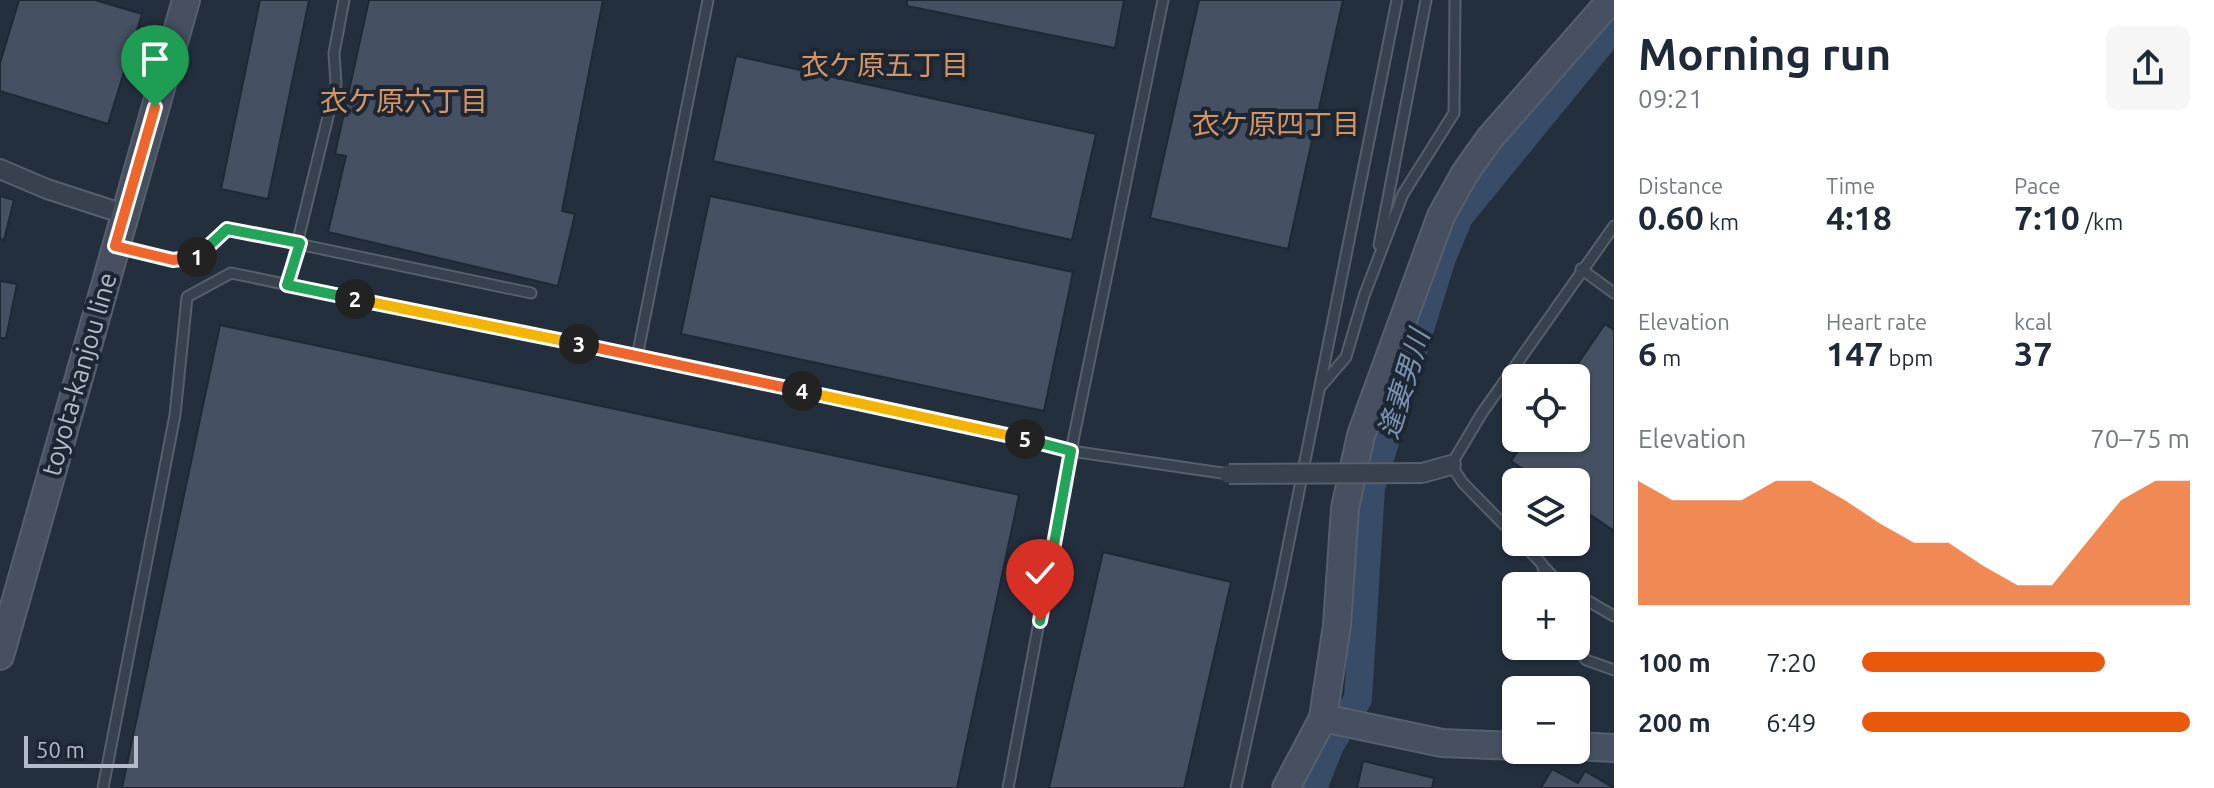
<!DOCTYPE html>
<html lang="en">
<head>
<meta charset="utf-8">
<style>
  :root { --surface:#fff; --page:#f6f6f7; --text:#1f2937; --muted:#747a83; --accent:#ea580c }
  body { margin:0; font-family:Ubuntu,"Noto Sans JP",sans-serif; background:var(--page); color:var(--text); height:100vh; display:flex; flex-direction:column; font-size:30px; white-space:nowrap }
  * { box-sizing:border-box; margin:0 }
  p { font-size:26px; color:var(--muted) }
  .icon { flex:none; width:44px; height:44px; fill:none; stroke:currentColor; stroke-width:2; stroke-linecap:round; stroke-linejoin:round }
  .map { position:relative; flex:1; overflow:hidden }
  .panel { display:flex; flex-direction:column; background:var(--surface); width:600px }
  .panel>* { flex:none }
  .controls { position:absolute; left:1502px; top:364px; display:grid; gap:16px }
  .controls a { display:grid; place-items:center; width:88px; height:88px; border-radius:12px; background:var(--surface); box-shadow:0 2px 6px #0004; font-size:40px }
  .scale { position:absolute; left:24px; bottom:20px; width:114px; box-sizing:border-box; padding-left:8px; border:4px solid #b4bcc9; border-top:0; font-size:22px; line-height:28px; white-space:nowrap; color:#b4bcc9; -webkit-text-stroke:6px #1d2633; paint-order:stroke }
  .pin { position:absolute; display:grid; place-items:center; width:68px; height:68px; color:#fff; margin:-82px -34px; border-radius:50% 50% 50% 0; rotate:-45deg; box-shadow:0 0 8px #0007 }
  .pin .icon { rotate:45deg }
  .km { position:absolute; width:40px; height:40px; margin:-20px; border-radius:50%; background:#222; color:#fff; font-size:22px; line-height:40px; text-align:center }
  .round { display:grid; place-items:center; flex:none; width:84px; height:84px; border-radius:12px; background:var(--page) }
  .overview { display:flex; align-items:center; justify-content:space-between; height:136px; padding:0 24px }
  h1 { font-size:44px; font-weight:700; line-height:60px }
  .metrics { display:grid; grid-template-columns:repeat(3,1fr); gap:12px; height:136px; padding:8px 24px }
  .metrics div { display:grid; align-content:center }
  .metrics b { font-size:34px; font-weight:700 }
  .metrics small { font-size:22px; font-weight:400 }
  .metrics p { font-size:22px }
  .chart { height:224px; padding:16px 24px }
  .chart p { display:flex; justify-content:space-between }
  .chart svg { width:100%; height:144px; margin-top:8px; fill:var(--accent); opacity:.7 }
  ul { padding:0 24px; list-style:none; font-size:26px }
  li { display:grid; grid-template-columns:128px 96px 1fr; align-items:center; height:60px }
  li i { height:20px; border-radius:10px; background:var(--accent) }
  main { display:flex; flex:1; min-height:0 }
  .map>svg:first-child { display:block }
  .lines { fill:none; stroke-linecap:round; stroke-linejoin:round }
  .river { stroke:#394c67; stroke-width:28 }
  .building { fill:#455162; stroke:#1f2835; stroke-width:2 }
  .lane-casing { stroke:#565f6c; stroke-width:13 }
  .street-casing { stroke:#565f6c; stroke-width:22 }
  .secondary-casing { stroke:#565f6c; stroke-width:30 }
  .lane { stroke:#38414e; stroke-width:9 }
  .street { stroke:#38414e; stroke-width:18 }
  .secondary { stroke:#465061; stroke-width:26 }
  .street-bridge-casing { stroke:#565f6c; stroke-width:22; stroke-linecap:butt }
  .street-bridge { stroke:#38414e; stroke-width:18 }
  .split-1-casing { stroke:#fff; stroke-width:16 }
  .split-2-casing { stroke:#fff; stroke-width:16 }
  .split-3-casing { stroke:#fff; stroke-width:16 }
  .split-4-casing { stroke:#fff; stroke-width:16 }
  .split-5-casing { stroke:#fff; stroke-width:16 }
  .split-6-casing { stroke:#fff; stroke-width:16 }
  .split-1 { stroke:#f0652b; stroke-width:10 }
  .split-2 { stroke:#22a559; stroke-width:10 }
  .split-3 { stroke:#f5b400; stroke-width:10 }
  .split-4 { stroke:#f0652b; stroke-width:10 }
  .split-5 { stroke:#f5b400; stroke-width:10 }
  .split-6 { stroke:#22a559; stroke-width:10 }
  .labels { text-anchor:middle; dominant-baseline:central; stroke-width:8; stroke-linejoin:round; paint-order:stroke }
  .street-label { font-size:26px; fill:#b4bcc9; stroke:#1d2633 }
  .neighbourhood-label { font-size:28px; fill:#d59563; stroke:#1d2633 }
  .water-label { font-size:28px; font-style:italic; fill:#7c92b1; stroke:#1d2633 }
</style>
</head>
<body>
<main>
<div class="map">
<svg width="1614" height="788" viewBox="0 0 1614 788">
  <rect width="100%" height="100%" fill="#242f3e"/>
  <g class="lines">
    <polyline class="river" points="1313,788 1330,745 1358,699 1371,487 1442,258 1459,217 1614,27"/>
  </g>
  <g class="building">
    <polygon points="19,0 95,0 142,14 108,124 0,91 0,63"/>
    <polygon points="260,0 309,0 268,199 221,189"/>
    <polygon points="369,0 603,0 562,211 575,214 558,286 328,232 346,156 335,154"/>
    <polygon points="907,0 1124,0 1115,48 907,6"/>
    <polygon points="1199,0 1343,0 1288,249 1150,218"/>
    <polygon points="736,56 1096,134 1072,240 713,161"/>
    <polygon points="0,196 14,200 4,240 0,239"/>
    <polygon points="710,196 1073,272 1044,411 681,334"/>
    <polygon points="0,281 17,284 6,338 0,338"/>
    <polygon points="1605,324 1614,330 1614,531 1576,505 1576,482 1542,482 1511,461 1527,438 1576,438 1576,378 1568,378"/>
    <polygon points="220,325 1019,495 957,788 122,788"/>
    <polygon points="1103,552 1231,582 1184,788 1049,788"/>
    <polygon points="1363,761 1434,778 1432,788 1357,788"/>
    <polygon points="1552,769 1578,783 1585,771 1614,788 1541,788"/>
  </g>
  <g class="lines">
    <defs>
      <g id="lane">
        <polyline points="1379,245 1426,0"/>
        <polyline points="118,246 173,260 199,257 227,229 531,293"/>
        <polyline points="1581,269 1614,293"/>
        <polyline points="287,285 336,84 334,53 344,0"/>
        <polyline points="637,357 708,0"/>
        <polyline points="1322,385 1346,357 1364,296 1403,194 1454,113 1455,0"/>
        <polyline points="1516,537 1463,483 1451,465 1482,413 1614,226"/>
        <polyline points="1521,542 1542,564 1548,586"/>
        <polyline points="1545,568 1562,586"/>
        <polyline points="1576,594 1614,616"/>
        <polyline points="1576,645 1586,660 1614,670"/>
        <polyline points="103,788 175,415 187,297 231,273 866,404 1071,451 1229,474"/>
        <polyline points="1008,788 1071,451 1163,0"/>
        <polyline points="1236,788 1280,586 1397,0"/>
      </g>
      <g id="street">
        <polyline points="0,169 47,189 124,214"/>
        <polyline points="1422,473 1451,465"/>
      </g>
      <g id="secondary">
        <polyline points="0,656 186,0"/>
        <polyline points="1323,718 1442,743 1516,746"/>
        <polyline points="1576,746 1614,748"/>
        <polyline points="1286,788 1323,718 1337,625 1345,508 1361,435 1441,216 1465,173 1490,138 1611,0"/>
      </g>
    </defs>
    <use href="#lane" class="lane-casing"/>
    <use href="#street" class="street-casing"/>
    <use href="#secondary" class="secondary-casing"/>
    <use href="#lane" class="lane"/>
    <use href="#street" class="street"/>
    <use href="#secondary" class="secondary"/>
    <defs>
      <polyline id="street-bridge" points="1229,474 1422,473"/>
    </defs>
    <use href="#street-bridge" class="street-bridge-casing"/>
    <use href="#street-bridge" class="street-bridge"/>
  </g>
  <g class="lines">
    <defs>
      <polyline id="split-1" points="155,107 115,246 173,260 197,257"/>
      <polyline id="split-2" points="197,257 227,229 300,243 287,285 355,299"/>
      <polyline id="split-3" points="355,299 579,344"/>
      <polyline id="split-4" points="579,344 802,391"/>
      <polyline id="split-5" points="802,391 1025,439"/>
      <polyline id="split-6" points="1025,439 1071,451 1040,621"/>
    </defs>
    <use href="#split-1" class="split-1-casing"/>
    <use href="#split-2" class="split-2-casing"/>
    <use href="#split-3" class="split-3-casing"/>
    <use href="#split-4" class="split-4-casing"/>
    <use href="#split-5" class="split-5-casing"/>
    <use href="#split-6" class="split-6-casing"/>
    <use href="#split-1" class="split-1"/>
    <use href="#split-2" class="split-2"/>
    <use href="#split-3" class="split-3"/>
    <use href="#split-4" class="split-4"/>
    <use href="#split-5" class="split-5"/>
    <use href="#split-6" class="split-6"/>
  </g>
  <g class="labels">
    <g class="street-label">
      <text transform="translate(79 374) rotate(-74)">toyota-kanjou line</text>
    </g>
    <g class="neighbourhood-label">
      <text x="885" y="64">衣ケ原五丁目</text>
      <text x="404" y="100">衣ケ原六丁目</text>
      <text x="1276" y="123">衣ケ原四丁目</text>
    </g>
    <g class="water-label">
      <text transform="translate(1403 384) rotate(-73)">逢妻男川</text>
    </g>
  </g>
</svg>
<div class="controls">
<a><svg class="icon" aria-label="locate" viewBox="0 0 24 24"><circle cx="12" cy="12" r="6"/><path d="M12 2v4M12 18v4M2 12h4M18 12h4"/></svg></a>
<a><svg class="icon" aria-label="layers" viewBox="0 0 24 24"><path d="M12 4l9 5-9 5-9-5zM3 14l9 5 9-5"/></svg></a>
<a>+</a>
<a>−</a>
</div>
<div class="scale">50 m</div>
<div class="pin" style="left:155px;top:107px;background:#1e9e55"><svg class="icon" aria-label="arrive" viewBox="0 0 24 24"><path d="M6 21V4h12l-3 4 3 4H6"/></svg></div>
<div class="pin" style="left:1040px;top:621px;background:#d93025"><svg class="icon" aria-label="check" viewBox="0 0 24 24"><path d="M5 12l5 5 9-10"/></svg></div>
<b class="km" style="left:197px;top:257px">1</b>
<b class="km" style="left:355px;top:299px">2</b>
<b class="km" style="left:579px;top:344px">3</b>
<b class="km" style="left:802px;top:391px">4</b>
<b class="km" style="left:1025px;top:439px">5</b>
</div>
<section class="panel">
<div class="overview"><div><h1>Morning run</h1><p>09:21</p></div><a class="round"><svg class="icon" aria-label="share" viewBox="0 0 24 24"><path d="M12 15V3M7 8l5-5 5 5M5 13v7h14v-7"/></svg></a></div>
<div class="metrics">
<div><p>Distance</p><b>0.60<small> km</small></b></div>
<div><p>Time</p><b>4:18</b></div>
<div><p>Pace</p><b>7:10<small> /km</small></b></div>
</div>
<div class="metrics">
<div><p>Elevation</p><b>6<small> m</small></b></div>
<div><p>Heart rate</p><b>147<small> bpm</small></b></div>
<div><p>kcal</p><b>37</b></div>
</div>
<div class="chart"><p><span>Elevation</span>70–75 m</p>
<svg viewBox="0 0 160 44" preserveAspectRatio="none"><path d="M0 44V6L10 12L20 12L30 12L40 6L50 6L60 12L70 19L80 25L90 25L100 32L110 38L120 38L130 25L140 12L150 6L160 6V44z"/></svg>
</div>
<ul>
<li><b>100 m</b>7:20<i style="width:74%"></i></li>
<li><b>200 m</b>6:49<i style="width:100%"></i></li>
</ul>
</section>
</main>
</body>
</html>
